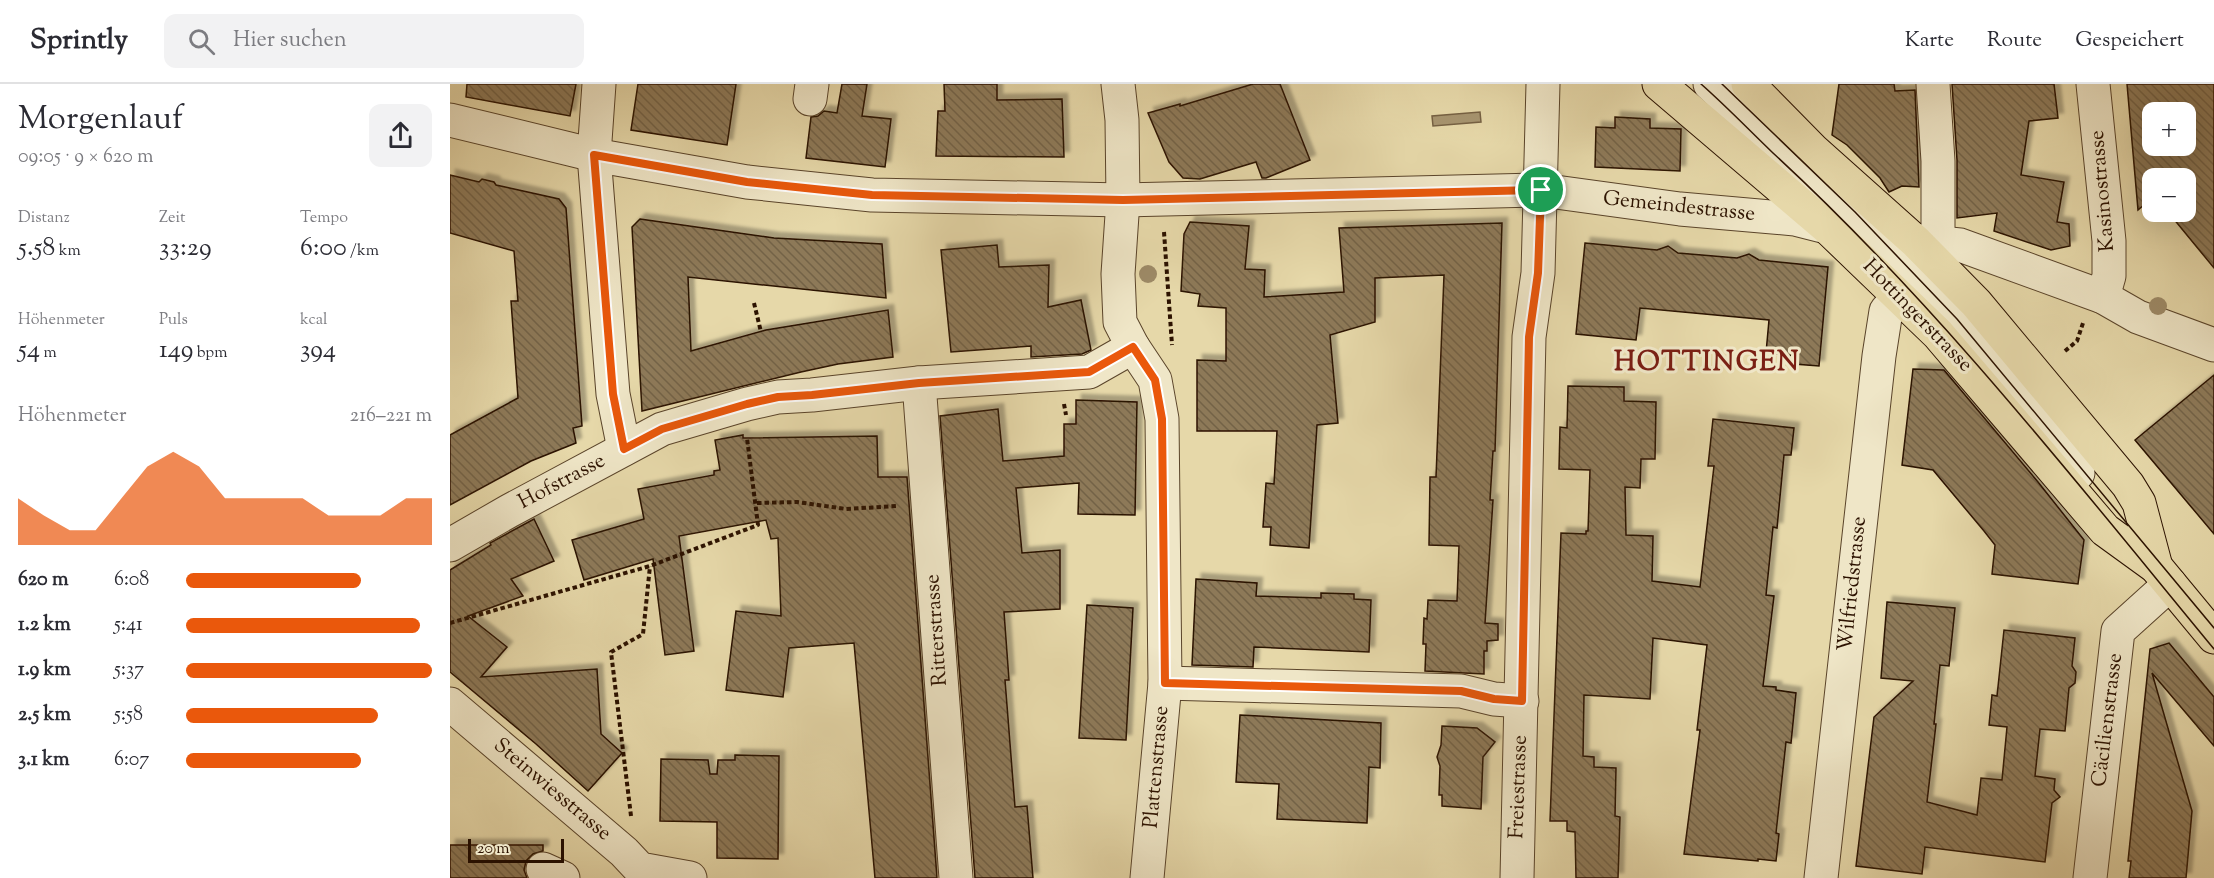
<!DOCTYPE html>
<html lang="de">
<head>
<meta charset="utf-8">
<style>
  :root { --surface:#fff; --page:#f2f2f3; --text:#2b2b33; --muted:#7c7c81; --line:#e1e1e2; --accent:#ea580c }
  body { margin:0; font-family:"Sorts Mill Goudy",serif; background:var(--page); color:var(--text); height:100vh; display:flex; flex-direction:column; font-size:22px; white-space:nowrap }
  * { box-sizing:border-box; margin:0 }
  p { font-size:20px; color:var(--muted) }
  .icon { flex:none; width:33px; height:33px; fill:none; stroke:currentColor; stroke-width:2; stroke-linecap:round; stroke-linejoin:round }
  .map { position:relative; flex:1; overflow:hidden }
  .details { display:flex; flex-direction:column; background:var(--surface); width:450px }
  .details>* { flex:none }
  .fabs { position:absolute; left:1692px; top:18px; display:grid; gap:12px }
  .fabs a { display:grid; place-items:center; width:54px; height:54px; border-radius:12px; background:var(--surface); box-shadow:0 6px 24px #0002; font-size:30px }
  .scale { position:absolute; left:18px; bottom:15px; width:96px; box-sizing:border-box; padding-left:6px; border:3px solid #2c1200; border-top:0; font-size:16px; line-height:21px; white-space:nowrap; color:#2c1200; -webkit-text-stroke:4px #efe6c7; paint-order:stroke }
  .pin { position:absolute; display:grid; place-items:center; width:51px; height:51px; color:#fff; margin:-26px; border:3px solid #fff; border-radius:50%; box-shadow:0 2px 6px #0007 }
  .round { display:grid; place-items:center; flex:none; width:63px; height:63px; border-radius:12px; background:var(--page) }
  .summary { display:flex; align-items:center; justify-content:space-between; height:102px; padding:0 18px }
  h1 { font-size:33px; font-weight:600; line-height:45px }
  .figures { display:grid; grid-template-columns:repeat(3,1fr); gap:9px; height:102px; padding:6px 18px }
  .figures div { display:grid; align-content:center }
  .figures b { font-size:26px; font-weight:600 }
  .figures small { font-size:16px; font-weight:400 }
  .figures p { font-size:16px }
  .chart { height:168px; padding:12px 18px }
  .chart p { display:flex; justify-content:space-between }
  .chart svg { width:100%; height:108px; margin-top:6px; fill:var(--accent); opacity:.7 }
  ul { padding:0 18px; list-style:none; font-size:20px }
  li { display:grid; grid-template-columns:96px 72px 1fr; align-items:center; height:45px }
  li i { height:15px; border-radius:8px; background:var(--accent) }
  header { display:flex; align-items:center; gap:36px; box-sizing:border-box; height:84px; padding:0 30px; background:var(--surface); border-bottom:2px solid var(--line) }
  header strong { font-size:28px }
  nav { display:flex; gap:33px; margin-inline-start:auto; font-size:21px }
  .search { width:420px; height:54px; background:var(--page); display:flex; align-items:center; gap:15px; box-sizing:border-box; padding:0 21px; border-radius:12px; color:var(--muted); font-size:22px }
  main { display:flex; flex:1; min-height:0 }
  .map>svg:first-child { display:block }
  .water { fill:#a79570; stroke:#766143; stroke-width:1.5 }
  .building { fill:url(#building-back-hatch); stroke:#2c1200; stroke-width:1.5; fill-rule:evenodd; filter:url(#shadow) }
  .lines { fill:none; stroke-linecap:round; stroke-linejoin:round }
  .minor-casing { stroke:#5a442a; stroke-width:35 }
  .major-casing { stroke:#2c1200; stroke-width:35 }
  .path { stroke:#2c1200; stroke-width:4; stroke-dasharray:4.5 3; stroke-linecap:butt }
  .minor { stroke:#efe6c7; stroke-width:33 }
  .major { stroke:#e6d8a9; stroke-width:33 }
  .tram { stroke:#2c1200; stroke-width:1.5 }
  .tree { fill:#9d8a67 }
  .route-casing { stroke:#fff; stroke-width:12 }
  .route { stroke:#ea580c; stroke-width:8 }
  .labels { text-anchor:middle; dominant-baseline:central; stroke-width:6; stroke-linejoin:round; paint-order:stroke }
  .street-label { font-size:21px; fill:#2c1200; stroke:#efe6c7 }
  .district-label { font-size:27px; font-weight:bold; letter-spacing:1.5px; fill:#7a1f14; stroke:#efe6c7 }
</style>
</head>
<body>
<header>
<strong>Sprintly</strong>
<div class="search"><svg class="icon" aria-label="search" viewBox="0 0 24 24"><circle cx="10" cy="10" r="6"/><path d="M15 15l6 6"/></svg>Hier suchen</div>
<nav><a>Karte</a><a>Route</a><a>Gespeichert</a></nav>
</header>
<main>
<section class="details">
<div class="summary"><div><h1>Morgenlauf</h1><p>09:05 · 9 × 620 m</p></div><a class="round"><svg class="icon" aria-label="share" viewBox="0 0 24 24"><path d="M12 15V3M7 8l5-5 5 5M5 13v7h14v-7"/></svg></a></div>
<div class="figures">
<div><p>Distanz</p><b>5.58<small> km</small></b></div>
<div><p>Zeit</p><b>33:29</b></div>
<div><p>Tempo</p><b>6:00<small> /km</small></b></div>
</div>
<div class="figures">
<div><p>Höhenmeter</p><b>54<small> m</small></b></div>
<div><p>Puls</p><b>149<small> bpm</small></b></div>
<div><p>kcal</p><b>394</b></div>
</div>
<div class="chart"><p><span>Höhenmeter</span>216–221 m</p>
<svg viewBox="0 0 160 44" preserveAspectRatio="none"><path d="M0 44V25L10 32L20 38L30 38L40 25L50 12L60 6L70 12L80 25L90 25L100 25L110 25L120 32L130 32L140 32L150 25L160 25V44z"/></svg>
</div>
<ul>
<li><b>620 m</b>6:08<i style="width:71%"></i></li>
<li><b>1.2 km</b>5:41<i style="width:95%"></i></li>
<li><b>1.9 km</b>5:37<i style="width:100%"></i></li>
<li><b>2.5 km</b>5:58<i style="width:78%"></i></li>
<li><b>3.1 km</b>6:07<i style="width:71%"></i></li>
</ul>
</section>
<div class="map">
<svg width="1764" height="794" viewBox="0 0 1764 794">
  <defs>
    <pattern id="building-back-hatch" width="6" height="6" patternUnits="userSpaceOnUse" patternTransform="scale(1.5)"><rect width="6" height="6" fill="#8d7958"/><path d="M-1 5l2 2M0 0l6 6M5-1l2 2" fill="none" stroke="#736246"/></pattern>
    <filter id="shadow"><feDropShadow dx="5.5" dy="-5.5" stdDeviation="1.5" flood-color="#0004"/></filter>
  </defs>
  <rect width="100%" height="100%" fill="#e6d8a9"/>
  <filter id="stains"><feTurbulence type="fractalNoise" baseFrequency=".00333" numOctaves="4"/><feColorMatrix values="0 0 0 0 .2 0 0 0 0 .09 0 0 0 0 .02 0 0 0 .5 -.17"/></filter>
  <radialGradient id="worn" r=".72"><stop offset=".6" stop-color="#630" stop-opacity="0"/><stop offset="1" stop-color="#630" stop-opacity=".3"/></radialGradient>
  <polygon class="water" points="1030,28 1031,38 983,42 982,32"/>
  <g class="building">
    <polygon points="17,0 126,0 120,32 16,13"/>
    <polygon points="188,0 286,0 277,61 181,46"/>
    <polygon points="392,0 417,0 412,32 441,35 435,83 356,74 361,33 368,32 374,27 387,29"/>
    <polygon points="494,0 547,0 547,16 612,15 614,73 486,72 488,27 495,27"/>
    <polygon points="803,0 830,0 860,76 816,94 812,94 806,78 750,95 733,94 719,78 698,29 730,20 730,22"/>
    <polygon points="1389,0 1444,0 1445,7 1465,6 1469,103 1452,102 1439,108 1430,94 1397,61 1382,51"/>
    <polygon points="1502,0 1604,0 1608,34 1579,37 1571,91 1614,98 1607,138 1619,140 1620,162 1601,166 1544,147 1547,129 1507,134 1507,76"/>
    <path d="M1677 0H1764V184L1718 128H1736V94H1702V114L1688 126ZM1702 28H1736V62H1702Z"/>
    <polygon points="1165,33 1200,35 1200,44 1231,45 1230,87 1145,83 1146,43 1165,44"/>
    <polygon points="0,91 29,98 32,95 44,98 46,101 109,115 116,124 132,342 123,344 126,359 81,377 0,421 0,351 68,314 61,217 68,217 64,167 0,149"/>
    <polygon points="190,135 324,154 432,160 436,214 238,193 241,267 316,246 438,226 443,273 388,280 351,288 192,327 182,143"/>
    <polygon points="740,138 799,142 795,185 815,186 814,213 894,208 889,144 1052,139 1045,367 1043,367 1040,416 1043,416 1035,539 1048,540 1048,556 1037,557 1037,567 1034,567 1034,590 975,587 976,560 973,560 974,534 977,535 978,516 1007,517 1009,462 979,461 980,393 986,393 994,191 925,194 925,238 880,251 888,339 867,341 859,464 820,461 821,443 813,443 816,399 824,400 827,347 747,347 747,276 776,277 776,224 748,222 750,210 731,207 734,150"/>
    <polygon points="1135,159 1207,166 1218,162 1228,169 1287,174 1299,170 1309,176 1378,183 1369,282 1344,280 1344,272 1316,269 1319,236 1190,224 1186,256 1126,250"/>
    <polygon points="547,161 549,183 599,181 598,223 631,216 641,266 632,270 581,273 581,262 501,268 491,166"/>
    <polygon points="1463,285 1494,286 1588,398 1634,456 1628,500 1542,490 1545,461 1534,447 1483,386 1452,381"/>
    <polygon points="1764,291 1764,450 1685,356"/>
    <polygon points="1118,302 1174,303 1174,317 1206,318 1205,375 1191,375 1190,404 1175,403 1176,451 1203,452 1202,497 1250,503 1264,382 1258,382 1263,335 1344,344 1341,371 1334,371 1327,444 1323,443 1316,511 1324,512 1313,602 1326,603 1326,606 1346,609 1341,659 1336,658 1326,749 1329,750 1326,777 1308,775 1308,777 1234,770 1250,646 1247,646 1257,561 1203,554 1200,615 1134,611 1133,672 1144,673 1144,683 1166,684 1165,732 1170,733 1168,794 1126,794 1125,748 1117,747 1117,737 1100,737 1111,449 1136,450 1136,447 1138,447 1140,386 1109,385 1110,343 1117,344"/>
    <polygon points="626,316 687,318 685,431 628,430 629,399 566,404 572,469 610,466 610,525 554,528 559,596 555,596 565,723 577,722 583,794 525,794 490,332 548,325 553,377 614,372 614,340 626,340"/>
    <polygon points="293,351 293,354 427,352 428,393 457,393 487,794 425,794 404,559 339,564 333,613 276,606 286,527 331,532 328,454 321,455 316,436 229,452 244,567 215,571 203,475 134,496 122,456 194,435 188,405 264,391 264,387 270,386 265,356"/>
    <polygon points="84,435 104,477 61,495 73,512 18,532 57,563 31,593 147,585 151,650 172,669 138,707 86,660 0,588 0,486 41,461 40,459"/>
    <polygon points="746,495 807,499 806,512 871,514 871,509 904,510 904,515 921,516 919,568 804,563 803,583 742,581"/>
    <polygon points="1437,518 1505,524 1499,582 1490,581 1484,640 1486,640 1477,718 1527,731 1531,694 1552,696 1557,643 1539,641 1542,611 1547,612 1554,546 1625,554 1622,582 1626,588 1625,599 1619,604 1615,647 1590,645 1585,692 1605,695 1604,706 1610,713 1602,719 1595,778 1475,763 1472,790 1406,782 1424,633 1463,597 1431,594"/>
    <polygon points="637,521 683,524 676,656 629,654"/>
    <polygon points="1719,559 1764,613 1764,662 1702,589 1742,727 1736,794 1679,794 1681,777 1678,777 1700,565"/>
    <polygon points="790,631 931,639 930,684 919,683 917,739 827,735 829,700 786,698"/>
    <polygon points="992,642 1027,644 1045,658 1033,673 1031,725 992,722 992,711 989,711 990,682 987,673 991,661"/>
    <polygon points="285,671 329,672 328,775 267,774 267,738 210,737 211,675 258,676 260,690 267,690 268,676 285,676"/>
    <polygon points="0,761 93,761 93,767 83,770 76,777 74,786 77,794 0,794"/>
  </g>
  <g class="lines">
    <defs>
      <g id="minor">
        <polyline points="149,0 144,71 163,310 174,365"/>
        <polyline points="668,0 672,36 673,116 668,190 670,238 683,263 705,296 712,335 715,599 697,794"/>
        <polyline points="1260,0 1419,152 1503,239 1628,389"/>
        <polyline points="1483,0 1488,77 1488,158"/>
        <polyline points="1643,0 1659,157 1659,192 1653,213"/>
        <polyline points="360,15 362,0"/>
        <polyline points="0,36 144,71 297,98 422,111 673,116 1091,106 1230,125 1345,135 1408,151 1510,161 1653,213 1688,233 1764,261"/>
        <polyline points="469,299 506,794"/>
        <polyline points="0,461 59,427 212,345 297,320 328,313 362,311 469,299 639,288 683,263"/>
        <polyline points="715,599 1011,607 1044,615 1072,617"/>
        <polyline points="0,620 174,768 190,785 240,794"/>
        <polyline points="93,785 113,794"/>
        <polyline points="1067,794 1079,253 1088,189 1093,0"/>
        <polyline points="1371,794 1429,272 1436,227 1449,212"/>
        <polyline points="1640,794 1668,547 1720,500"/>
      </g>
      <g id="major">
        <polyline points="1209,0 1378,144 1488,250 1655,446 1706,483 1764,553"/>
        <polyline points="1298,0 1363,66 1466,158 1526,219 1678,401 1689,419 1706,483"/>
      </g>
    </defs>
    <use href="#minor" class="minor-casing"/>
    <use href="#major" class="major-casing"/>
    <g class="path">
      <polyline points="714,148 722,261"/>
      <polyline points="304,219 311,248"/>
      <polyline points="1615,267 1627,257 1633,239"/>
      <polyline points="614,320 616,331"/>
      <polyline points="307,419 347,418 396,425 447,422"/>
      <polyline points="0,539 200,482 308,441 297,354"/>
      <polyline points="181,732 161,568 193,550 200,482"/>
    </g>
    <use href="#minor" class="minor"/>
    <use href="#major" class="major"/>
    <g class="tram">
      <path d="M1251 0C1276 22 1299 46 1323 69 1487 220 1623 394 1764 565"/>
      <polyline points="1272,0 1405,128 1507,235 1764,544"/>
    </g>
  </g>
  <g class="tree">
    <circle cx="698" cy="190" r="9"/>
    <circle cx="1708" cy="222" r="9"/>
  </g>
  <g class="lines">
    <defs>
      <polygon id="route" points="144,71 297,98 422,111 673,116 1091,106 1088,189 1079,253 1072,617 1044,615 1011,607 715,599 712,335 705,296 683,263 639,288 469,299 362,311 328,313 297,320 212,345 174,365 163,310"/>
    </defs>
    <use href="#route" class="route-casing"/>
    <use href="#route" class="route"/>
  </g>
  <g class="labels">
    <g class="street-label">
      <text transform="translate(1653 107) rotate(-95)">Kasinostrasse</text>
      <text transform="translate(1229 123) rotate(6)">Gemeindestrasse</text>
      <text transform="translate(1467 232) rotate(46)">Hottingerstrasse</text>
      <text transform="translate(112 398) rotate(-28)">Hofstrasse</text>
      <text transform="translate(1403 500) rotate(-84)">Wilfriedstrasse</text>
      <text transform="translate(487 546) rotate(-94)">Ritterstrasse</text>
      <text transform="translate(1658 636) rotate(-83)">Cäcilienstrasse</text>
      <text transform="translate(707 683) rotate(-85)">Plattenstrasse</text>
      <text transform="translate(1069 703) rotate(-88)">Freiestrasse</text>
      <text transform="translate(102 706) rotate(40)">Steinwiesstrasse</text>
    </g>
    <g class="district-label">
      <text x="1257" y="279">HOTTINGEN</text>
    </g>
  </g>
  <rect width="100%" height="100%" filter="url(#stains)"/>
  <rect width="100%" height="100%" fill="url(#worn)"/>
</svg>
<div class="fabs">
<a>+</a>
<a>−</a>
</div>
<div class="scale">20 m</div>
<div class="pin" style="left:1091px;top:106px;background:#1e9e55"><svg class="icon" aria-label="arrive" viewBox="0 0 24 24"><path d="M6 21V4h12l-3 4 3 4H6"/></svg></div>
</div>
</main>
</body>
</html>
